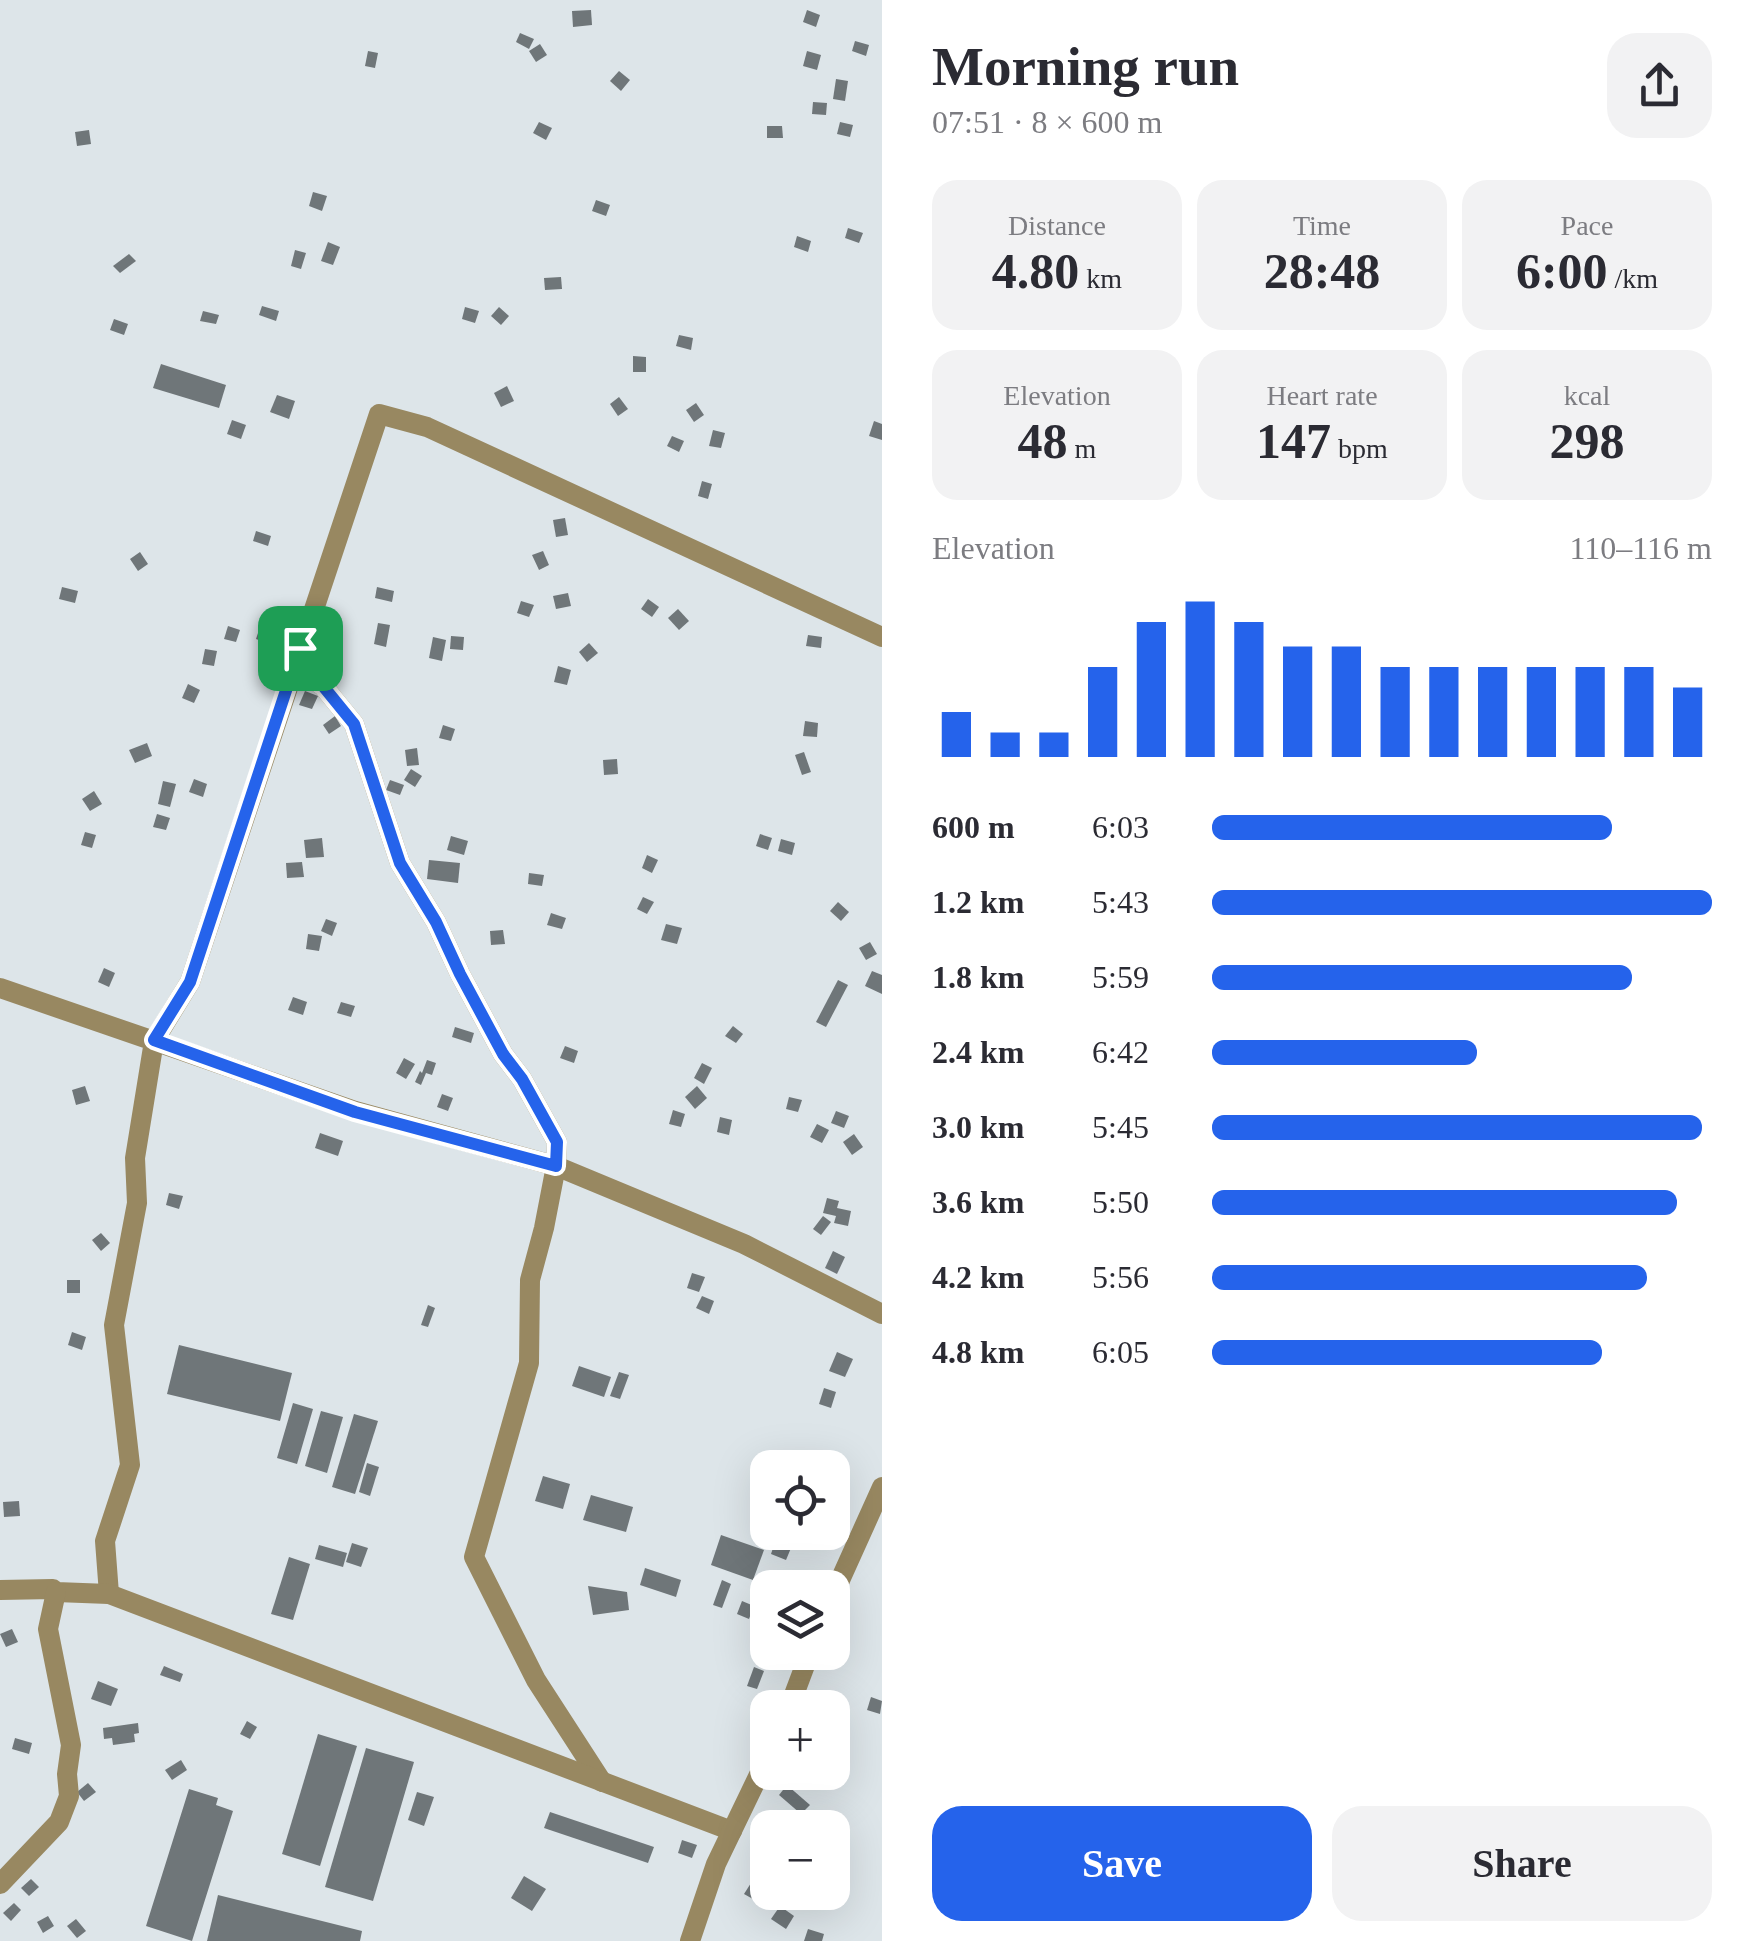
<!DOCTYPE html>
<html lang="en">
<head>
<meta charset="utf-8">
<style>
  :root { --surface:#fff; --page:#f2f2f3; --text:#2b2b33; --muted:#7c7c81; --accent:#2563eb }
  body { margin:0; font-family:Georgia,serif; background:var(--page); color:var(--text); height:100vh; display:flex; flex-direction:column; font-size:38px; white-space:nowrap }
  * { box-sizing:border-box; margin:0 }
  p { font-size:32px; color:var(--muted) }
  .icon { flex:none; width:55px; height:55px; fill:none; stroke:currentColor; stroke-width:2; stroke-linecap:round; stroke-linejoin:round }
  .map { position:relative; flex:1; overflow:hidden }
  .panel { display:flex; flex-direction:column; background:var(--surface); width:880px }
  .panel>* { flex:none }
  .tools { position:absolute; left:750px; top:1450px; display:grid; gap:20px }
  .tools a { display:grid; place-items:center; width:100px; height:100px; border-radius:20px; background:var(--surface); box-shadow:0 10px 40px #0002; font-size:50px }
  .pin { position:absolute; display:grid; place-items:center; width:85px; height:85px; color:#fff; margin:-42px; border-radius:20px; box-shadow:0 5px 15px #0006 }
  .round { display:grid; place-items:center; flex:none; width:105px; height:105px; border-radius:30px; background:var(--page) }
  .summary { display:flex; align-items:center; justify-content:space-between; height:170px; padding:0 50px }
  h1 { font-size:55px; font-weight:600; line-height:75px }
  .figures { display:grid; grid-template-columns:repeat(3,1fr); gap:15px; height:170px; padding:10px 50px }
  .figures div { display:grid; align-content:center; border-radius:25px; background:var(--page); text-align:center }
  .figures b { font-size:50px; font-weight:600 }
  .figures small { font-size:28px; font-weight:400 }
  .figures p { font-size:28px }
  .chart { height:280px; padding:20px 50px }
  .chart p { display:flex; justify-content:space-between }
  .chart svg { width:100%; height:180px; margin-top:10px; stroke:var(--accent); stroke-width:6 }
  .primary-button { display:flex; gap:20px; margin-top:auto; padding:20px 50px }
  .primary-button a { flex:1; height:115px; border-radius:30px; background:var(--accent); color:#fff; font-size:40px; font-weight:600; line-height:115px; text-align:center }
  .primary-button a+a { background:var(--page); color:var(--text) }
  ul { padding:0 50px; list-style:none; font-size:32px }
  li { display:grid; grid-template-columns:160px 120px 1fr; align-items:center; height:75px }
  li i { height:25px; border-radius:12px; background:var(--accent) }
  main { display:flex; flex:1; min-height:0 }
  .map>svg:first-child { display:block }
  .building { fill:#6f7679 }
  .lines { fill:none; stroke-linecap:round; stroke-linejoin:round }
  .minor { stroke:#988861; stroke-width:20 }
  .route-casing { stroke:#fff; stroke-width:20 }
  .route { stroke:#2563eb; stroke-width:12 }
</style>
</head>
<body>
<main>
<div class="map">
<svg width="882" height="1941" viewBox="0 0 882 1941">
  <rect width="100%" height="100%" fill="#dde5e9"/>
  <g class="building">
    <polygon points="591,10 592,25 573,27 572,11"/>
    <polygon points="807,10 820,15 816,27 803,22"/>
    <polygon points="520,33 534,39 529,49 516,42"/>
    <polygon points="855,41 869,45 866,56 852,51"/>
    <polygon points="540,44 547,55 536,62 529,51"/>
    <polygon points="368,51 378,53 375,68 365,66"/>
    <polygon points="807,51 821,55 817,70 803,66"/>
    <polygon points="619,71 630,80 621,91 610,81"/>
    <polygon points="836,79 848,81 845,101 833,99"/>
    <polygon points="813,102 827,103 826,115 812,114"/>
    <polygon points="539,122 552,128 546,140 533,133"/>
    <polygon points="840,122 853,125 850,137 837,134"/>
    <polygon points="767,126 782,126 783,138 767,138"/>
    <polygon points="89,130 91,144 77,146 75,132"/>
    <polygon points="313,192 327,196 322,211 309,206"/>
    <polygon points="596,200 610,205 606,216 592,211"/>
    <polygon points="848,228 863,233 859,243 845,238"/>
    <polygon points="797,236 811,241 808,252 794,247"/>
    <polygon points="328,242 340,247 333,265 321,261"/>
    <polygon points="295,250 306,253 301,269 291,266"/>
    <polygon points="129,254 136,261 120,273 113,266"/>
    <polygon points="561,277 562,289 545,290 544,278"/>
    <polygon points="262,306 279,311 276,321 259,315"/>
    <polygon points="465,307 479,311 475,323 462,319"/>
    <polygon points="499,307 509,316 501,325 491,316"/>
    <polygon points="203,311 219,315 216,324 200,321"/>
    <polygon points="114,319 128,324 124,335 110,330"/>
    <polygon points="679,335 693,338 691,350 676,346"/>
    <polygon points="633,356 646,357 646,372 633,372"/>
    <polygon points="161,364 226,385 219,408 153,388"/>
    <polygon points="507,386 514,401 501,407 494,393"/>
    <polygon points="277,395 295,401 289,419 270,412"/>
    <polygon points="619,397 628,409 618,416 610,404"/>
    <polygon points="696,403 704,415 694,422 686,410"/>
    <polygon points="232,420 246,425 241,439 227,434"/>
    <polygon points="874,421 882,424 882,440 869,436"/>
    <polygon points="713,430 725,433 721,448 709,446"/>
    <polygon points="672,436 684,441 679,452 667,446"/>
    <polygon points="702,481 712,484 708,499 698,496"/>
    <polygon points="565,518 568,535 556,537 553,520"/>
    <polygon points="256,531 271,536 268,546 253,541"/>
    <polygon points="543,551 549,565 539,570 532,555"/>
    <polygon points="140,552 148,564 138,571 130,559"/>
    <polygon points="62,587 78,591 75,603 59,599"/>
    <polygon points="377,587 394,591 392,602 375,598"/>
    <polygon points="568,593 571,606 556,609 553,596"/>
    <polygon points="648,599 659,607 652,617 641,609"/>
    <polygon points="521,601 534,605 529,617 517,613"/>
    <polygon points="678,609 689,621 679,630 668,618"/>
    <polygon points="378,623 390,625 386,647 374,644"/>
    <polygon points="228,626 240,630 236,642 224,639"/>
    <polygon points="260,627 271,631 267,643 256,639"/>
    <polygon points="808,635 822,637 821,648 806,646"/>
    <polygon points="451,636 464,637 463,650 450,649"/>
    <polygon points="433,637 446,640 442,661 429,658"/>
    <polygon points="589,643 598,653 587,662 579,652"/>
    <polygon points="205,649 217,651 214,666 202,664"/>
    <polygon points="558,666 571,670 567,685 554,682"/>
    <polygon points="188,684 200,690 194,703 182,698"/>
    <polygon points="305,691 318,696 312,709 299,705"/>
    <polygon points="335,716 341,726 329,734 323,725"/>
    <polygon points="805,721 818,723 817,737 803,736"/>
    <polygon points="443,725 455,729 451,741 439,738"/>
    <polygon points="147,743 152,756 135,763 129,750"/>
    <polygon points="417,748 419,765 407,766 405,750"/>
    <polygon points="804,752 811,772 802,775 795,755"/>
    <polygon points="617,759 618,774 604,775 603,760"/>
    <polygon points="411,769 422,776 415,787 404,780"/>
    <polygon points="194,779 207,784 203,797 189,792"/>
    <polygon points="390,780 404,785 400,795 386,790"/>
    <polygon points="163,781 176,784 170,807 158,804"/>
    <polygon points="94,791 102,804 90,811 82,799"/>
    <polygon points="157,814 170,818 166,830 153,827"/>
    <polygon points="85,832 96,835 92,848 81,845"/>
    <polygon points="760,834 772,838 768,850 756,846"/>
    <polygon points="451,836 468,841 464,855 447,850"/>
    <polygon points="322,838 324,857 306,858 304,840"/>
    <polygon points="781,839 795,843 792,855 778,851"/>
    <polygon points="647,855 658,860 652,873 642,868"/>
    <polygon points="429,860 460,863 458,883 427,879"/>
    <polygon points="302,862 304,877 287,878 286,863"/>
    <polygon points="529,873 544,875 542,886 528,884"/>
    <polygon points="643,897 654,902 647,914 637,909"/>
    <polygon points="838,902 849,912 841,921 830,911"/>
    <polygon points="551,913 566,918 562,929 547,925"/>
    <polygon points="326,919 337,923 332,936 321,931"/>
    <polygon points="666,924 682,928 677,944 661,940"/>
    <polygon points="503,930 505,944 491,945 490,931"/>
    <polygon points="308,934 322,936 319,951 306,949"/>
    <polygon points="870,942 877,954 866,960 859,948"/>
    <polygon points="104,968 115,973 109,987 98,982"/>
    <polygon points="872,971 882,975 882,994 865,986"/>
    <polygon points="838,980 848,985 826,1027 816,1022"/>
    <polygon points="293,997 307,1002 303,1015 288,1010"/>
    <polygon points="341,1002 355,1006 351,1017 337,1013"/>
    <polygon points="733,1026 743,1034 736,1043 725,1036"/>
    <polygon points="455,1027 474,1033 471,1043 452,1037"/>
    <polygon points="565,1046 578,1051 574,1063 560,1058"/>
    <polygon points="404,1058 415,1064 406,1079 396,1073"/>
    <polygon points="427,1060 436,1063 432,1075 426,1073 421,1085 415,1082 420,1071 422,1073"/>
    <polygon points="702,1063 712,1068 704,1084 694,1078"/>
    <polygon points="85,1086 90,1101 76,1105 72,1090"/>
    <polygon points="697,1086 707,1098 695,1109 685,1097"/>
    <polygon points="442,1094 453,1098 448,1111 437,1107"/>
    <polygon points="789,1097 802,1100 798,1112 786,1109"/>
    <polygon points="673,1110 685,1114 681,1127 669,1124"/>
    <polygon points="836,1111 849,1116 844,1128 831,1123"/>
    <polygon points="720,1117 732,1120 729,1135 717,1132"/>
    <polygon points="817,1124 829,1130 822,1143 810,1137"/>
    <polygon points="320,1133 343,1141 338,1156 315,1148"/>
    <polygon points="854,1134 863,1147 852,1155 843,1142"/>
    <polygon points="169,1193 183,1196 179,1209 166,1205"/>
    <polygon points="827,1198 839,1201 837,1208 851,1211 848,1226 834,1223 836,1216 823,1213"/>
    <polygon points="823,1216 831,1222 821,1235 813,1229"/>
    <polygon points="101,1233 110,1243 101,1251 92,1240"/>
    <polygon points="833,1251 845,1257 837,1274 825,1268"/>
    <polygon points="692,1273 705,1277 699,1292 687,1288"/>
    <rect x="67" y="1280" width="13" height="13"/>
    <polygon points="702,1296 714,1301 709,1314 696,1308"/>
    <polygon points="428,1305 435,1308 428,1327 421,1325"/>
    <polygon points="72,1332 86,1337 82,1350 68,1345"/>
    <polygon points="179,1345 292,1373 280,1421 167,1394"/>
    <polygon points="837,1352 853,1359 845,1377 829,1371"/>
    <polygon points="579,1366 611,1377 604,1397 572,1386"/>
    <polygon points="619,1372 629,1375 620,1399 610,1396"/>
    <polygon points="824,1388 836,1392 831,1408 819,1404"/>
    <polygon points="293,1403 313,1409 297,1464 277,1458"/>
    <polygon points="321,1411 343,1417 327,1473 305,1466"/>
    <polygon points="354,1414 378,1421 355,1494 332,1487"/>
    <polygon points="367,1463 379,1467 370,1496 359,1492"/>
    <polygon points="543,1476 570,1484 563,1509 535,1501"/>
    <polygon points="591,1495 633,1507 626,1532 583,1520"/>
    <polygon points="19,1501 20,1516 4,1517 3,1502"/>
    <polygon points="721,1535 764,1550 753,1580 711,1565"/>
    <polygon points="775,1542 791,1548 786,1560 771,1554"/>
    <polygon points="352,1543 368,1548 361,1567 346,1562"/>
    <polygon points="319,1545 347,1553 343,1567 315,1559"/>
    <polygon points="289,1557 310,1564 293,1620 271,1614"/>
    <polygon points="645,1568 681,1580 676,1597 640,1585"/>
    <polygon points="722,1580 731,1584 722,1608 713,1605"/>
    <polygon points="588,1586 627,1592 629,1610 593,1615"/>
    <polygon points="742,1601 754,1606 749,1619 737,1614"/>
    <polygon points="12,1629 18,1642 6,1647 0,1634"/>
    <polygon points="164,1666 183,1674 180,1682 160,1675"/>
    <polygon points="754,1667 764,1671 757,1689 747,1686"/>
    <polygon points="98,1681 118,1689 111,1706 91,1699"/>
    <polygon points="871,1697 882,1701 880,1714 867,1710"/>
    <polygon points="247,1721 257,1727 250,1739 240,1734"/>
    <polygon points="138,1723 139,1733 134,1734 135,1742 113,1745 112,1738 104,1739 103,1728"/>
    <polygon points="832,1726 849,1733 837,1762 832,1760"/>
    <polygon points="318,1734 357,1746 320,1866 282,1854"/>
    <polygon points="15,1738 32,1743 29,1754 12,1749"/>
    <polygon points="366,1748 414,1762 373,1901 325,1887"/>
    <polygon points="181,1760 187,1770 172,1780 165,1770"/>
    <polygon points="88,1783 96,1792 84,1801 77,1792"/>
    <polygon points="787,1785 810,1805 801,1814 779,1795"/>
    <polygon points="189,1789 218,1798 216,1805 233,1811 192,1941 146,1926"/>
    <polygon points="417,1792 434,1797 424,1826 408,1820"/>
    <polygon points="550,1812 654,1847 648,1863 544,1828"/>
    <polygon points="682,1840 697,1845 692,1858 678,1853"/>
    <polygon points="524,1876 546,1889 532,1911 511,1898"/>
    <polygon points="31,1879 39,1887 29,1896 21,1888"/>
    <polygon points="751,1883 766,1893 760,1903 744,1894"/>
    <polygon points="218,1895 362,1931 360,1941 207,1941"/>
    <polygon points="14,1903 21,1910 11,1921 3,1913"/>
    <polygon points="780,1906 794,1916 786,1929 771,1919"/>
    <polygon points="48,1916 54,1926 43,1933 37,1922"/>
    <polygon points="76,1919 86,1931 77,1938 67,1926"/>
    <polygon points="808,1929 824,1934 822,1941 804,1941"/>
  </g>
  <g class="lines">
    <g class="minor">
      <polyline points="882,637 427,427 379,414 190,982 154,1041 355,1111 556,1166 744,1244 882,1314"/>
      <polyline points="300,647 310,677 323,686 354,724 400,863 436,922 460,974 503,1054 522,1079 557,1142 556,1166 544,1228 530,1280 529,1363 474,1557 536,1680 602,1782"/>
      <polyline points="0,988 154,1041 135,1158 137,1203 114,1325 130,1465 105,1541 109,1594"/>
      <polyline points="0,1590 53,1589 56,1592 109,1594 732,1831"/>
      <polyline points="832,1598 882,1487"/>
      <polyline points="789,1708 810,1652"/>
      <polyline points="0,1884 59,1822 69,1796 67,1774 71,1745 48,1629 56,1592"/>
      <polyline points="690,1941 716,1864 768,1756"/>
    </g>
  </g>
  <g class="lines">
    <defs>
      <polygon id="route" points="300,648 310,677 323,686 354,724 400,863 436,922 460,974 503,1054 522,1079 557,1142 556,1166 355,1112 154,1040 190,982"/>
    </defs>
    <use href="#route" class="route-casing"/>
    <use href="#route" class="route"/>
  </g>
</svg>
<div class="tools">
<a><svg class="icon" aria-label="locate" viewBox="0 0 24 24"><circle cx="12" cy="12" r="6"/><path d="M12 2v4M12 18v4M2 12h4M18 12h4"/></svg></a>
<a><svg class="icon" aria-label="layers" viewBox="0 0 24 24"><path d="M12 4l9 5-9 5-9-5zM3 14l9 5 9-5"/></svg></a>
<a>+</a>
<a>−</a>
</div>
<div class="pin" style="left:300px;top:648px;background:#1e9e55"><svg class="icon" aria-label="arrive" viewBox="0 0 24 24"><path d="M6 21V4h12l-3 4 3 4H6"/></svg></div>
</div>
<section class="panel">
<div class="summary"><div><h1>Morning run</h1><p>07:51 · 8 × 600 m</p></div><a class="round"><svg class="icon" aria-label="share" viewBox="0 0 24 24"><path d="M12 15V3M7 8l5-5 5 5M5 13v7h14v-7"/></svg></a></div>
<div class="figures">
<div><p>Distance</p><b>4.80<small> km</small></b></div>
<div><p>Time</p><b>28:48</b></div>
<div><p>Pace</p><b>6:00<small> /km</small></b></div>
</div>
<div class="figures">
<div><p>Elevation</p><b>48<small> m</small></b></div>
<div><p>Heart rate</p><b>147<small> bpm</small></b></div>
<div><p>kcal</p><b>298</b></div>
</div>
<div class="chart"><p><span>Elevation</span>110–116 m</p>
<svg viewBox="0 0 160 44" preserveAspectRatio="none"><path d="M5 44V33M15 44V38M25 44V38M35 44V22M45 44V11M55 44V6M65 44V11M75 44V17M85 44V17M95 44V22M105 44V22M115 44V22M125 44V22M135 44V22M145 44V22M155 44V27"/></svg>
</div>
<ul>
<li><b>600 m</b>6:03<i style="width:80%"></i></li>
<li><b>1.2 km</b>5:43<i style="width:100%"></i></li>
<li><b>1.8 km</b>5:59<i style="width:84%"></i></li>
<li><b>2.4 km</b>6:42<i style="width:53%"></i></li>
<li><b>3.0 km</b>5:45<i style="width:98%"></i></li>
<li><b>3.6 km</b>5:50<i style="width:93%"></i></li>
<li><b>4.2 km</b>5:56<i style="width:87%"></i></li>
<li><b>4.8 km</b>6:05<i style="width:78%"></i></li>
</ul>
<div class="primary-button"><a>Save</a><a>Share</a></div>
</section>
</main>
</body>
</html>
